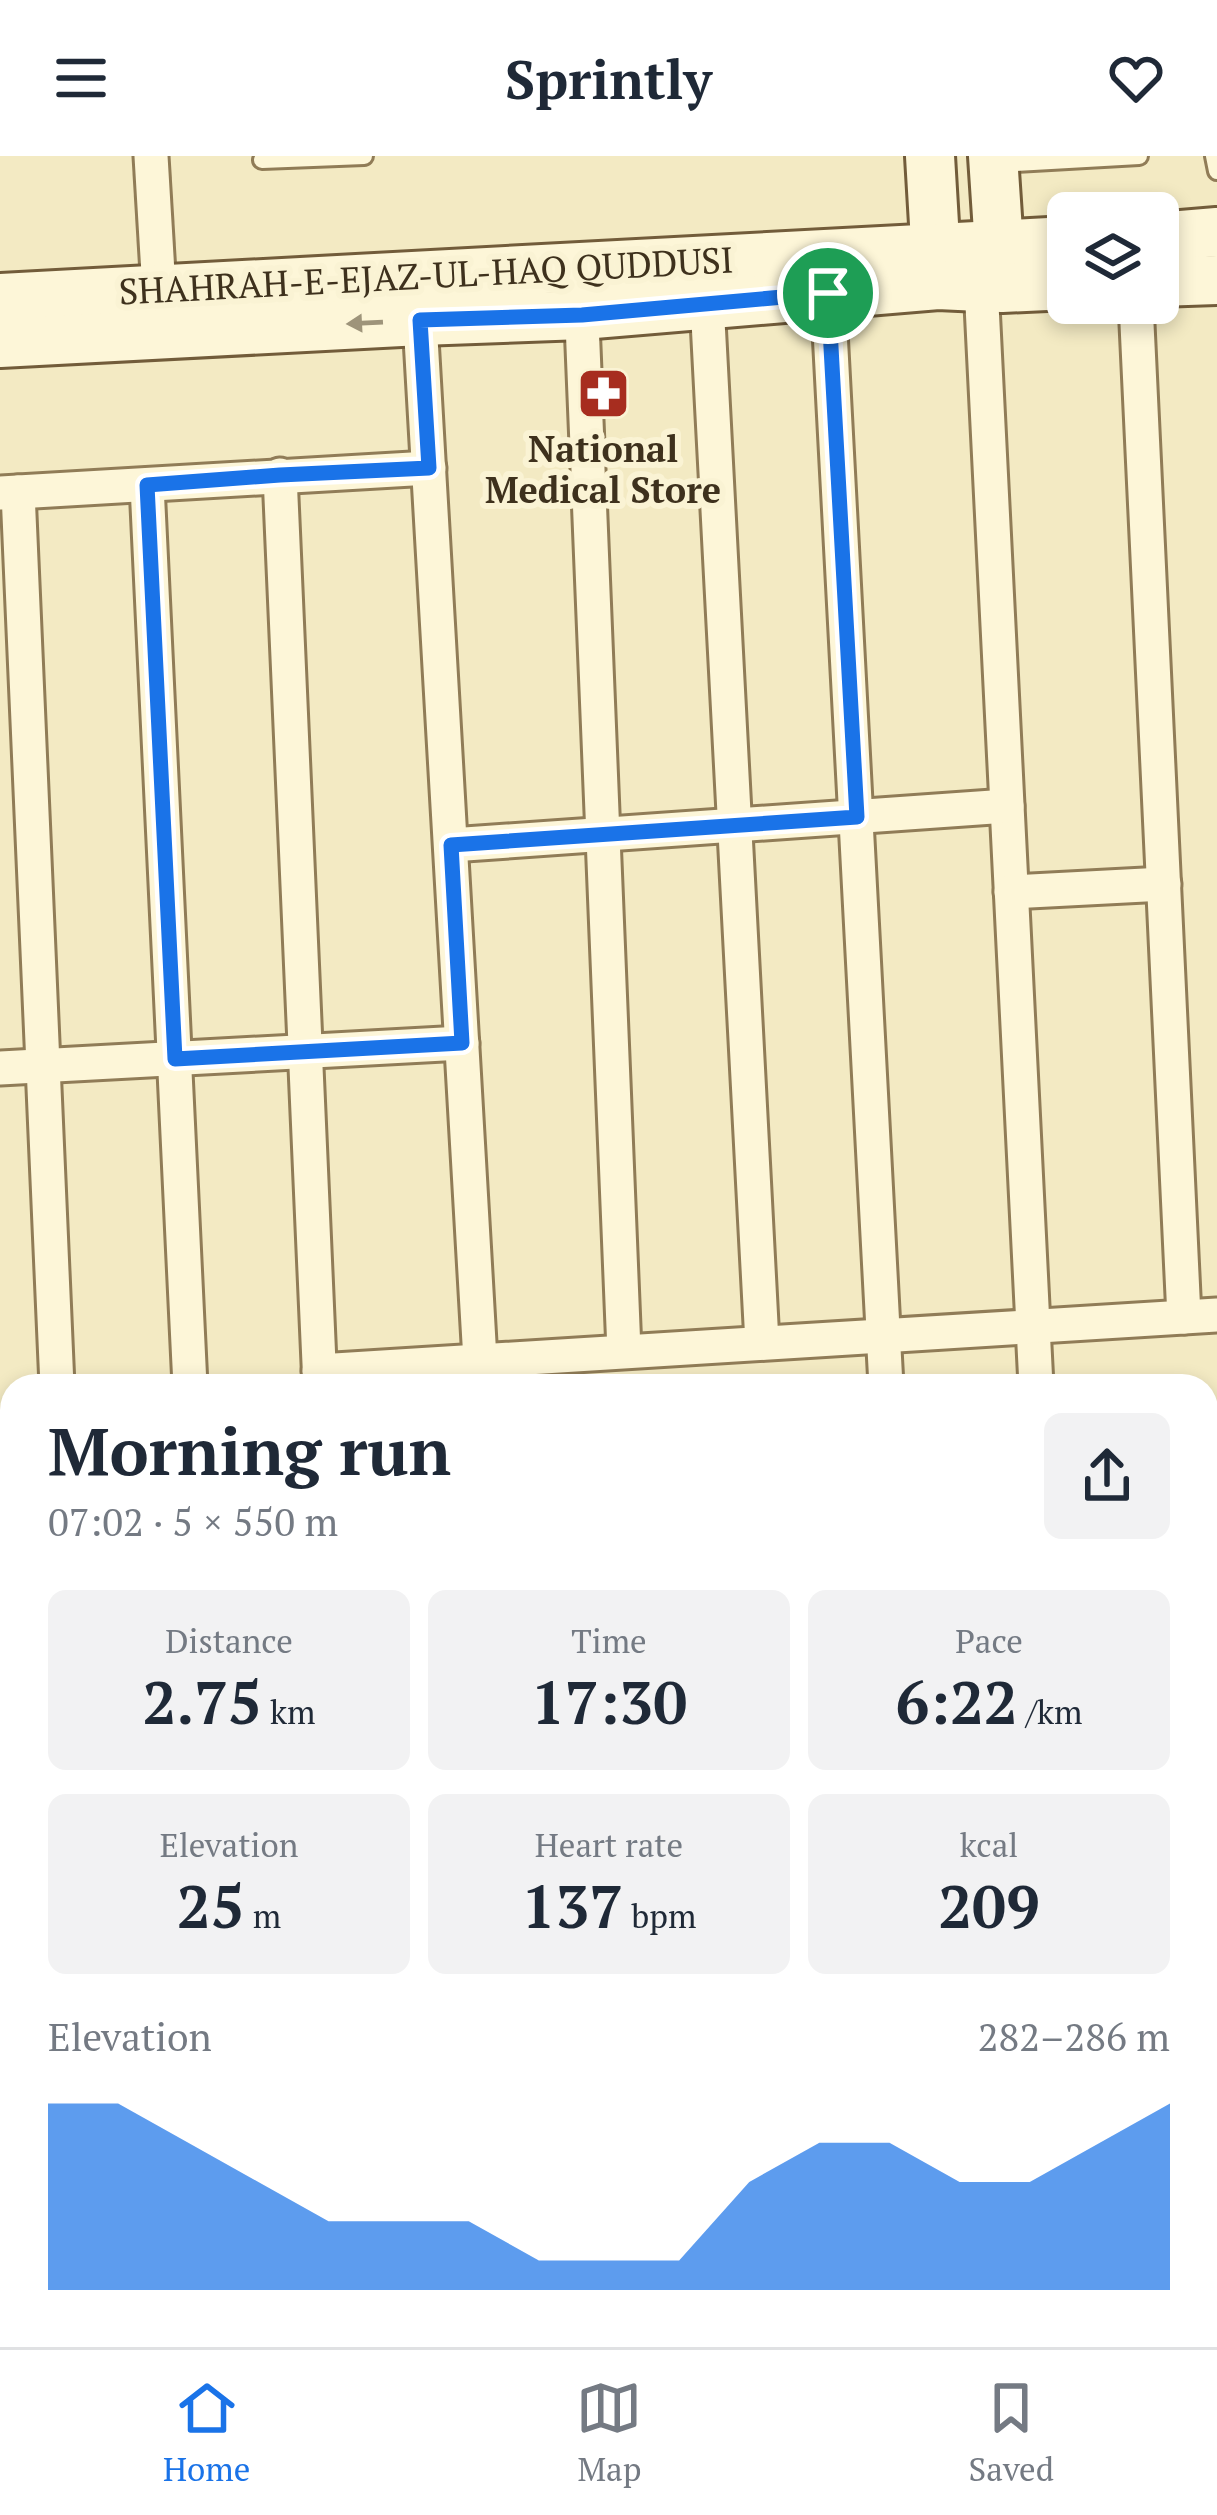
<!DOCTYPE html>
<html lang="en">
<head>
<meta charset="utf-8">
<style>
  :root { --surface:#fff; --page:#f2f2f3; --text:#1f2937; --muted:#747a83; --line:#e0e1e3; --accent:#1a73e8 }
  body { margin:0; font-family:"PT Serif",serif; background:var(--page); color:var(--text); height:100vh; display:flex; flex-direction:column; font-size:45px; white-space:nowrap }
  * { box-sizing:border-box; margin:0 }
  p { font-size:39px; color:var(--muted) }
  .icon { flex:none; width:66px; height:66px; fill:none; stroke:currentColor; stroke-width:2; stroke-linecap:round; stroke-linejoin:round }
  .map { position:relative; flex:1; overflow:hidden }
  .details { position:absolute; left:0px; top:1218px; width:1218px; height:975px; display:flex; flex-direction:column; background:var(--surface); border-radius:36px 36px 0 0; box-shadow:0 6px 18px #0003 }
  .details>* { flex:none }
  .fabs { position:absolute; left:1047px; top:36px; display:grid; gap:24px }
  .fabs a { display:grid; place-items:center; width:132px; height:132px; border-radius:18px; background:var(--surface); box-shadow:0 6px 18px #0003; font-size:60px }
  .pin { position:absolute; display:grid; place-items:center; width:102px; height:102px; color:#fff; margin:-51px; border:6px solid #fff; border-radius:50%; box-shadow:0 3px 12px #0007 }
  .round { display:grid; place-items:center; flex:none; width:126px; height:126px; border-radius:18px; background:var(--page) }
  .headline { display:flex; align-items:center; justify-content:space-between; height:204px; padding:0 48px }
  h1 { font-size:66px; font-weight:700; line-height:90px }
  .stats { display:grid; grid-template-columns:repeat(3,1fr); gap:18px; height:204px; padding:12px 48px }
  .stats div { display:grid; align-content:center; border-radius:18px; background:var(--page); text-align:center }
  .stats b { font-size:60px; font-weight:700 }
  .stats small { font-size:33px; font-weight:400 }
  .stats p { font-size:33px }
  .chart { height:336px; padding:24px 48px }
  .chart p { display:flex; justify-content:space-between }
  .chart svg { width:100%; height:216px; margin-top:12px; fill:var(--accent); opacity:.7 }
  header { display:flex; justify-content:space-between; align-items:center; height:156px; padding:0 48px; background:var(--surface); font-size:54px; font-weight:700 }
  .dock { display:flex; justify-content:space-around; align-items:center; height:168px; border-top:3px solid var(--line); background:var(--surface); font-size:33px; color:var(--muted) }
  .dock a { display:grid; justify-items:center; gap:6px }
  .dock .current { color:var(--accent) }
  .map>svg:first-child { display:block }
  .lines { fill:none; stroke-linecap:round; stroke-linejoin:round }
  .service-casing { stroke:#907c57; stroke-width:22 }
  .minor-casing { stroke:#907c57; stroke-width:39 }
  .tertiary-casing { stroke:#907c57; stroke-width:48 }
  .secondary-casing { stroke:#725c3a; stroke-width:54 }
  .service { stroke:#fdf6d8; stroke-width:16 }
  .minor { stroke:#fdf6d8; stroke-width:33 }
  .tertiary { stroke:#fdf6d8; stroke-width:42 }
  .secondary { stroke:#fdf6d8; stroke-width:48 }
  .oneway { fill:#9e947a }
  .route-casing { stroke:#fff; stroke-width:24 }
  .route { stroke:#1a73e8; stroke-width:15 }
  .labels { text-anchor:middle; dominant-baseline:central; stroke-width:12; stroke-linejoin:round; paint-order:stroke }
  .street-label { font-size:36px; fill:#3e311d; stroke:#faf3d4 }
  .poi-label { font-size:36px; font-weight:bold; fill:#3e311d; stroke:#faf3d4 }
</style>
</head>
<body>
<header><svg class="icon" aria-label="menu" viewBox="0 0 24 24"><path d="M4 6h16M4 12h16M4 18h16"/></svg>Sprintly<svg class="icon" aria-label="heart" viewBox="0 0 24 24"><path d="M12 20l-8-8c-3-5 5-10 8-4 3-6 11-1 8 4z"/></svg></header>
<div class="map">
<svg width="1217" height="2191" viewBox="0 0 1217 2191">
  <rect width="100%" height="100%" fill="#f3eac3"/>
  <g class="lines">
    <defs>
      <g id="service">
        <polyline points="1214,0 1217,15"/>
        <polyline points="262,4 364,0"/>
        <polyline points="997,8 1139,0"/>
      </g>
      <g id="minor">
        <polyline points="151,0 159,134"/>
        <polyline points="980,109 1036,1230"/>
        <polyline points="828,137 886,1230"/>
        <polyline points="581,142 624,1195"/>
        <polyline points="707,146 762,1187"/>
        <polyline points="1136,147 1184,1161"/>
        <polyline points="420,165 480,1204"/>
        <polyline points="280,319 320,1230"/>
        <polyline points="147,329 190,1230"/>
        <polyline points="18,336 57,1230"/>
        <polyline points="0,337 429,312"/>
        <polyline points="451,689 1007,650"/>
        <polyline points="1011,736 1164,728"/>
        <polyline points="0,912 462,887"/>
        <polyline points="319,1215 1217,1159"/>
        <polyline points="1206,1494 1217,1493"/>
        <polyline points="0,2161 12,2161"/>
        <polyline points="114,2181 115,2191"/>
        <polyline points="238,2181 239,2191"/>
        <polyline points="377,2181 378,2191"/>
        <polyline points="544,2181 545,2191"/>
        <polyline points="672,2181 673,2191"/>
        <polyline points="796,2181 796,2191"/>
        <polyline points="932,2181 932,2191"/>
        <polyline points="1060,2181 1061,2191"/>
        <polyline points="1190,2181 1191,2191"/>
      </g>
      <g id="tertiary">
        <polyline points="1206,1878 1217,1878"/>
        <polyline points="0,1937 12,1936"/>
      </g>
      <g id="secondary">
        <polyline points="930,0 937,119"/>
        <polyline points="993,0 1001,121"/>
        <polyline points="1158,81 1217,76"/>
        <polyline points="1158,126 1217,124"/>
        <polyline points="0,142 1068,85"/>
        <polyline points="0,187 420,165 582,159 938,129 1002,132 1068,129"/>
      </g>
    </defs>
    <use href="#service" class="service-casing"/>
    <use href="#minor" class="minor-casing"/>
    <use href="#tertiary" class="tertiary-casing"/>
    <use href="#secondary" class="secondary-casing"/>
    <use href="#service" class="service"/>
    <use href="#minor" class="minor"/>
    <use href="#tertiary" class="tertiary"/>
    <use href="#secondary" class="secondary"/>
  </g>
  <defs><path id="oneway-solid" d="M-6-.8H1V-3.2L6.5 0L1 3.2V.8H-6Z" transform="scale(3)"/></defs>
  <use class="oneway" href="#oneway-solid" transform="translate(365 167) rotate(177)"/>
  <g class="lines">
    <defs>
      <polygon id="route" points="828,137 857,661 451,689 462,887 175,903 147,329 280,319 429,312 420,164 582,159"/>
    </defs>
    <use href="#route" class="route-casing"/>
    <use href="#route" class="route"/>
  </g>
  <defs>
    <symbol id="pharmacy-square" viewBox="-11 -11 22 22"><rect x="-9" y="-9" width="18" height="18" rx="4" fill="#a72d1f" stroke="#faf3d4"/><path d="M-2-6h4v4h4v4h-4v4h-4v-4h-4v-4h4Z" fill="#fff"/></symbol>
  </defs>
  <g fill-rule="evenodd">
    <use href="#pharmacy-square" x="574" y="208" width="59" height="59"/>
  </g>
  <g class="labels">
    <g class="street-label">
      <text transform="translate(426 119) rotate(-3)">SHAHRAH-E-EJAZ-UL-HAQ QUDDUSI</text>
    </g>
    <g class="poi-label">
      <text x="603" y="292">National<tspan x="603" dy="41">Medical Store</tspan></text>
    </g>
  </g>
</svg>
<div class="fabs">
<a><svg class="icon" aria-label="layers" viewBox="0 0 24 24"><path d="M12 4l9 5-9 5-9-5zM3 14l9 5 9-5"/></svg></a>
</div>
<div class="pin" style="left:828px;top:137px;background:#1e9e55"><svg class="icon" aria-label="arrive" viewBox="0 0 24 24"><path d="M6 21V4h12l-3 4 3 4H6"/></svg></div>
<section class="details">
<div class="headline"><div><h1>Morning run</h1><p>07:02 · 5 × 550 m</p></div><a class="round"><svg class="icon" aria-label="share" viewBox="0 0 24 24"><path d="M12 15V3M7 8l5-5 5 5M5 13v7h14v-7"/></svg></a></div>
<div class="stats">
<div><p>Distance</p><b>2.75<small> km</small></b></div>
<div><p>Time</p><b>17:30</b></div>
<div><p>Pace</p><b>6:22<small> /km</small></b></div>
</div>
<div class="stats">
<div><p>Elevation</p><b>25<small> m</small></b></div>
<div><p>Heart rate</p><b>137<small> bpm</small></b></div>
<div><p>kcal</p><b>209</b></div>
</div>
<div class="chart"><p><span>Elevation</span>282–286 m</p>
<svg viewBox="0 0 160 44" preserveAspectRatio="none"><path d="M0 44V6L10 6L20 14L30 22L40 30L50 30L60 30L70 38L80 38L90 38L100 22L110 14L120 14L130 22L140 22L150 14L160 6V44z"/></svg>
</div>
</section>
</div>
<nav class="dock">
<a class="current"><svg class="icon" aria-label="home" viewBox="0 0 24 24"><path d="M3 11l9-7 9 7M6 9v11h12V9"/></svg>Home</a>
<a><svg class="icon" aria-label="map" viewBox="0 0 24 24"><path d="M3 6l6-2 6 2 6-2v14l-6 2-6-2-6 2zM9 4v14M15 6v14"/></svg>Map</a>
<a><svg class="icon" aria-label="saved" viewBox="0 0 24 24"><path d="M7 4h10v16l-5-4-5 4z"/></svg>Saved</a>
</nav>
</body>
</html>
